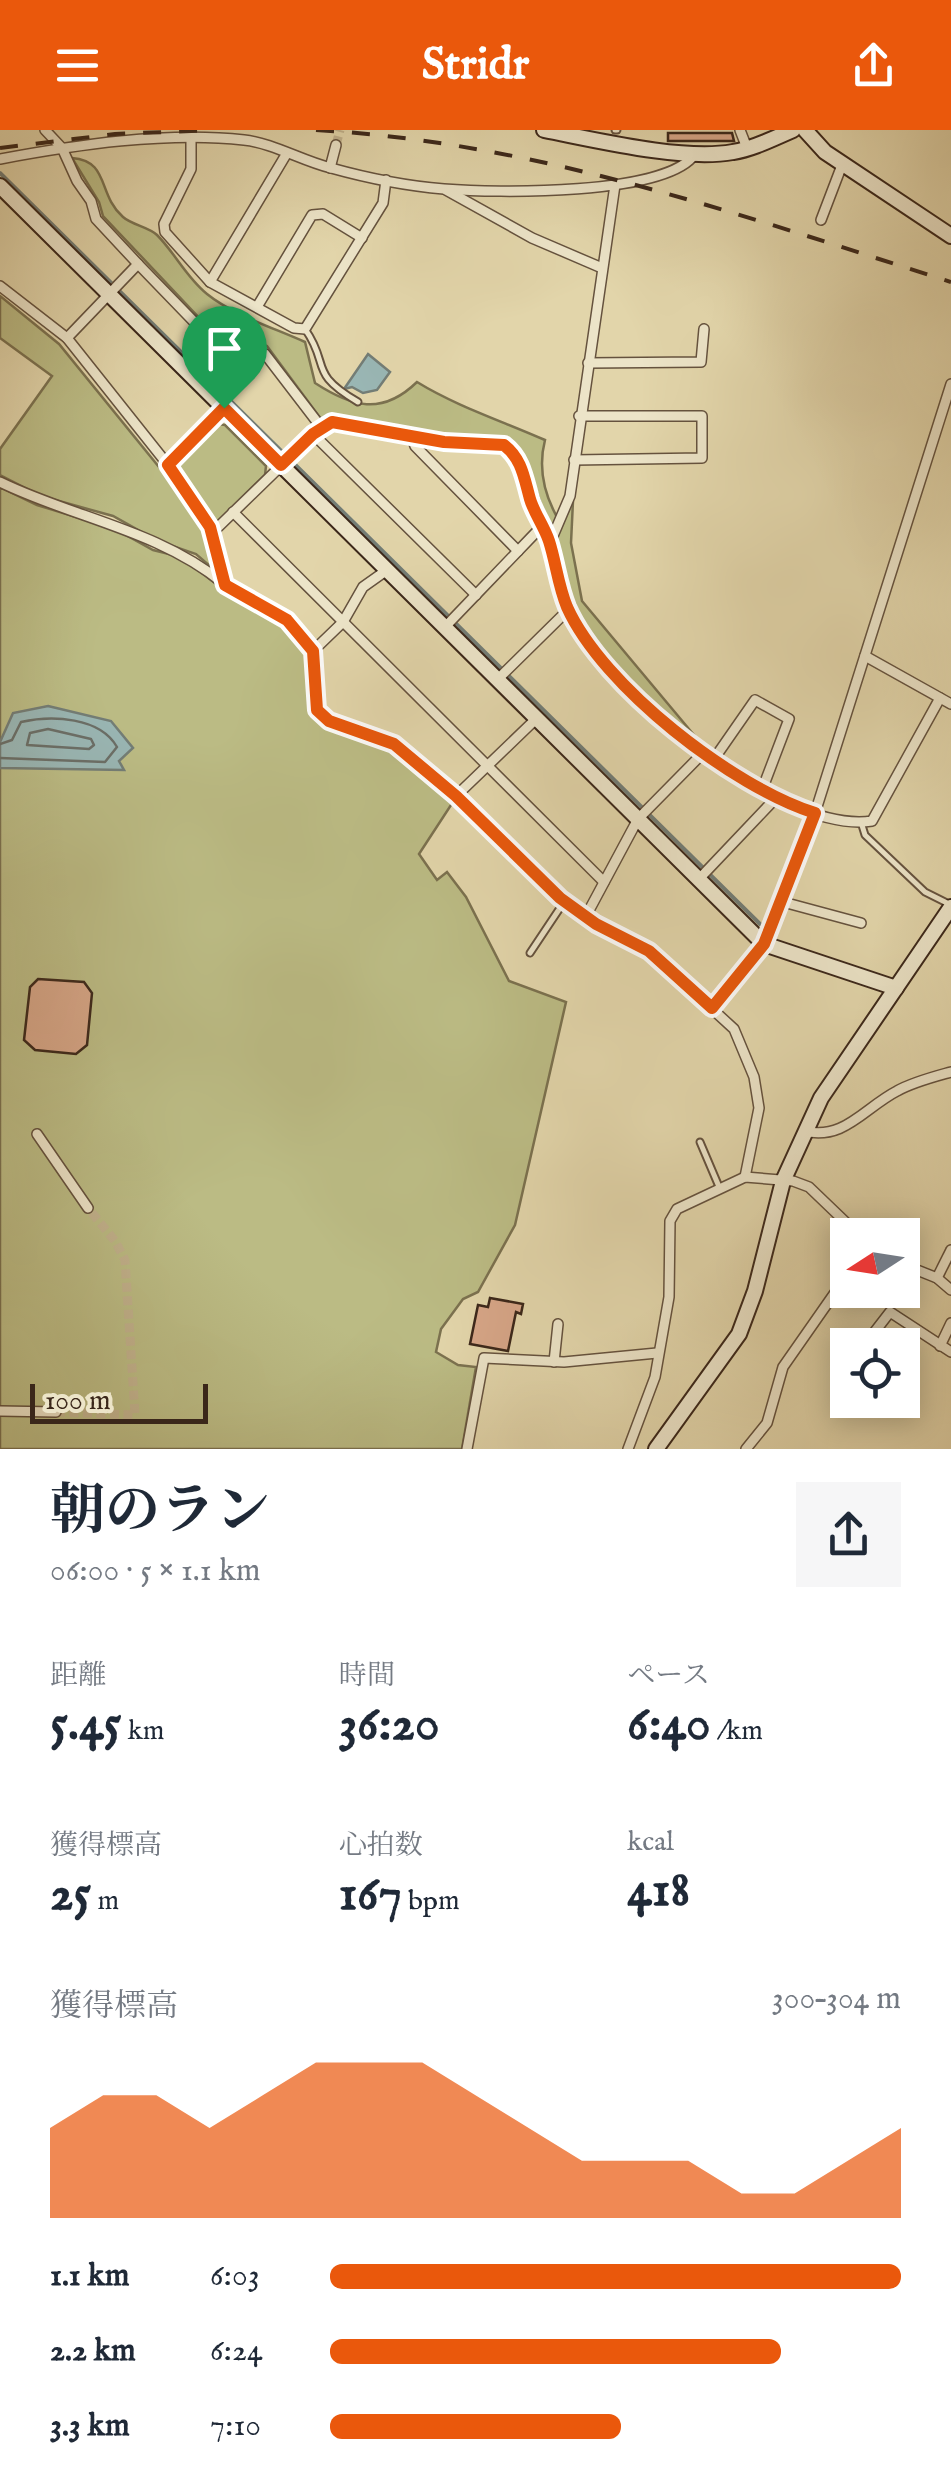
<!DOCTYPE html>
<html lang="ja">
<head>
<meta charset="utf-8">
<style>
  :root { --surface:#fff; --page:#f6f6f7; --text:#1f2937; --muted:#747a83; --accent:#ea580c }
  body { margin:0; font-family:"IM FELL English","Noto Serif JP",serif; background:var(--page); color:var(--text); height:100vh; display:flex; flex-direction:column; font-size:38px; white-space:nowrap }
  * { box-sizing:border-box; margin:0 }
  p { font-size:32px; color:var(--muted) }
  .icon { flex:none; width:55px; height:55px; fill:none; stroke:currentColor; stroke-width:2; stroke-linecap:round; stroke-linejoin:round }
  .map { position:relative; height:1319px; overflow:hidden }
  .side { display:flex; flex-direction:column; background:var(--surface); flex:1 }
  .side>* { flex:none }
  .needle { width:65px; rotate:258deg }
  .buttons { position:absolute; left:830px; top:1088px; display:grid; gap:20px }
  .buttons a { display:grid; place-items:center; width:90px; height:90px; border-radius:0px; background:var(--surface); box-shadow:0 5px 25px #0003; font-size:50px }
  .scale { position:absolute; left:30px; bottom:25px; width:178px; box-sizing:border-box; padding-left:10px; border:5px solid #3b271a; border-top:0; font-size:28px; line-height:35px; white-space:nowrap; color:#3b271a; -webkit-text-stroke:8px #ece4c8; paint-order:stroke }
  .pin { position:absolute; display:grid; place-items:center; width:85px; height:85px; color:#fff; margin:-102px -42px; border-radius:50% 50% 50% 0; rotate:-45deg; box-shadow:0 0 10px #0007 }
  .pin .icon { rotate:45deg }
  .round { display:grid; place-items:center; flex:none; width:105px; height:105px; border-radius:0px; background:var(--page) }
  .head { display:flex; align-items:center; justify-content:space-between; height:170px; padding:0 50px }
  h1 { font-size:55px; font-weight:700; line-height:75px }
  .figures { display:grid; grid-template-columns:repeat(3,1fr); gap:15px; height:170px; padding:10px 50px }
  .figures div { display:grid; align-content:center }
  .figures b { font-size:50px; font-weight:700 }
  .figures small { font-size:28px; font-weight:400 }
  .figures p { font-size:28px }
  .chart { height:280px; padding:20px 50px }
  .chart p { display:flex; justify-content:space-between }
  .chart svg { width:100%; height:180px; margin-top:10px; fill:var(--accent); opacity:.7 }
  ul { padding:0 50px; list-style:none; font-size:32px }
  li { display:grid; grid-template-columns:160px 120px 1fr; align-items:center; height:75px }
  li i { height:25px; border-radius:12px; background:var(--accent) }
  header { display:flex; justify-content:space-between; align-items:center; height:130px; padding:0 50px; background:var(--accent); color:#fff; font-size:45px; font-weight:700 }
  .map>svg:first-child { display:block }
  .green { fill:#bbbb84; stroke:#7b714f; stroke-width:2.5 }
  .water { fill:#99b6b4; stroke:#737d76; stroke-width:2.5 }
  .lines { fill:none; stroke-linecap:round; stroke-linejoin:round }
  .shore { stroke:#6a6e67; stroke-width:2.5 }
  .stream { stroke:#737d76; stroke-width:4 }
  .building { fill:#d7a688; stroke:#3b271a; stroke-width:2.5 }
  .street-tunnel { stroke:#c1b28d; stroke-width:9; stroke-dasharray:9 4.5; stroke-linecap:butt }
  .lane-casing { stroke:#65523e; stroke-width:9 }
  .street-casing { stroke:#65523e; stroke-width:12 }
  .secondary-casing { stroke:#3b271a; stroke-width:18 }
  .lane { stroke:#ece4c8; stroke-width:5 }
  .street { stroke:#ece4c8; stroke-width:9 }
  .secondary { stroke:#ece4c8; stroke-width:14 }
  .rail { stroke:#3b271a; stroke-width:4; stroke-dasharray:18 18; stroke-linecap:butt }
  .route-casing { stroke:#fff; stroke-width:20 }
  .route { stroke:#ea580c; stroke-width:12 }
</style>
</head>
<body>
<header><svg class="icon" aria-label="menu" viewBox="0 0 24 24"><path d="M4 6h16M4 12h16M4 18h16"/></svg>Stridr<svg class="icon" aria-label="share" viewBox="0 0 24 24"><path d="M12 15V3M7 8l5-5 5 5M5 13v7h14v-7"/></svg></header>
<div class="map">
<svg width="951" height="1319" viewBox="0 0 951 1319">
  <rect width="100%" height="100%" fill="#e2d5aa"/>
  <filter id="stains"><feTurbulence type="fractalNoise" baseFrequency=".002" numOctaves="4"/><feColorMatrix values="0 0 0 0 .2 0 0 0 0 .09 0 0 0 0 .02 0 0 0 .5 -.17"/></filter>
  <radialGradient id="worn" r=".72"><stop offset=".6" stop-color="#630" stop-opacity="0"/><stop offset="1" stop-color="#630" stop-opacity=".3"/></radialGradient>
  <g class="green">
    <path d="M72 28C110 31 97 64 123 87 132 95 149 97 157 105 175 123 186 147 207 164 233 185 274 198 305 212L315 253C352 277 382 286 417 252 456 276 502 291 545 310 537 341 545 368 561 394L573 371 571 413 582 471 699 611C651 570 597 530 570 471 547 420 546 348 505 309 442 309 384 291 321 289L267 216 205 194 103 86 99 72Z"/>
    <polygon points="0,166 59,214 163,342 205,404 218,443 196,424 158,411 113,386 41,366 0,345 0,319 52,246 0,208"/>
    <polygon points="218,294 225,295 266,336 265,345 214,396 174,337"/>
    <polygon points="0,357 37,375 115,399 153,420 181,427 233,467 287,497 308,522 312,585 327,598 392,618 453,672 419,724 437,750 447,742 466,767 509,851 566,872 515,1095 478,1162 463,1169 441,1199 436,1222 458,1235 476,1237 462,1319 0,1319"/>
  </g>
  <g class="water">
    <polygon points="368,224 390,242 377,260 363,263 352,257 344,259"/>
    <polygon points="48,576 111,591 133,618 119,631 124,640 0,638 0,612 13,583"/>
  </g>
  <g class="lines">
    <g class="shore">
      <polygon points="48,599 91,609 94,615 89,619 27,615 30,603"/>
      <path d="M0 614 12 610 21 592C52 585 100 587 117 617L105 632 0 628"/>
    </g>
    <polyline class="stream" points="0,43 760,794"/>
  </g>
  <g class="building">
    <polygon points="668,3 732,3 734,11 668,11"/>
    <polygon points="38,849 84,852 92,863 87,915 76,924 35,920 24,910 30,857"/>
    <polygon points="490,1168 523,1174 521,1184 516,1182 508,1221 470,1214 478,1175 488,1177"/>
  </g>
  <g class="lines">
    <g class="street-tunnel">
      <polyline points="336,15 340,0"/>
      <polyline points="56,1282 135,1285 125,1130 115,1111 88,1078"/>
    </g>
    <defs>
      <g id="lane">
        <polyline points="615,0 617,0"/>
        <path d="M305 199C331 236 307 242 358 272"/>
        <polyline points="861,692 865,705 925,762 949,774"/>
        <polyline points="530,823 564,772"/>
        <polyline points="700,1012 720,1059"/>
      </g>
      <g id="street">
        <polyline points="45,0 62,18 77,51 91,71 96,89 138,134 201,199 265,224 321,297 212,403"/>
        <polyline points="740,0 747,18"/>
        <polyline points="191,9 191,39 164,94 165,102 210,152 294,198 305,199 383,73 386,50"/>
        <path d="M0 29C75 15 167 1 244 10 273 13 302 31 331 38 367 48 407 56 444 59 495 63 666 66 695 24"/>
        <polyline points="330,38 336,15"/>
        <polyline points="446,60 532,108 602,138"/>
        <polyline points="821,90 842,35"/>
        <polyline points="210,152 287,23"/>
        <polyline points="0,156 67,208 168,335 210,397 225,455 287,490 313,521 317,580 329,591 394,614 456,666 559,768 596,793 649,821 734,899 754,947 759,978 745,1047"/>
        <polyline points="257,177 312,85 323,84 362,108"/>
        <polyline points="67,208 138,134"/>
        <polyline points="588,233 701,232 704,199"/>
        <path d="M321 297 346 293 444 312 504 315C522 329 524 349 530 368 534 383 544 395 548 410 555 432 558 454 567 476 601 556 780 705 872 691L940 568"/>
        <polyline points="313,304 476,465"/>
        <polyline points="411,305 415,316 518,421"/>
        <polyline points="574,330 702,328 702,286 579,286"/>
        <polyline points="168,335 224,278"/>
        <path d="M0 352C74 388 158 400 223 453"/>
        <polyline points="233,382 604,752"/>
        <polyline points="550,413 570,366 615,55"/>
        <polyline points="445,497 543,395"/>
        <polyline points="313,521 343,492 363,457 387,440"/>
        <polyline points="865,526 951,574"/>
        <polyline points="498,549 568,480"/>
        <polyline points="714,629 755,570 789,589 762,660"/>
        <polyline points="456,666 537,588"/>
        <polyline points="699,749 774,670"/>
        <polyline points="783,772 861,793"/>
        <polyline points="586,786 638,689 704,622"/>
        <polyline points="712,878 764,814 777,788 815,683 951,254"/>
        <path d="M804 1001C844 1011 864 978 897 961 913 952 933 947 951 942"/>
        <polyline points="37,1004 88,1078"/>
        <polyline points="902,1134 937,1148 951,1160"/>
        <polyline points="937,1148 951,1120"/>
        <polyline points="866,1213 890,1182 951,1222"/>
        <polyline points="940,1216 951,1193"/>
        <polyline points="554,1232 558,1194"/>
        <polyline points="0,1281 56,1282"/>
        <polyline points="467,1319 484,1228 564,1232 657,1223"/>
        <polyline points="628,1319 655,1247 669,1167 670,1091 677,1079 745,1047 793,1051 809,1057 859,1105"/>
        <polyline points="746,1319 767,1293 783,1237 848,1144"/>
      </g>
      <g id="secondary">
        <path d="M544 0C596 10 682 31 733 22 753 19 774 8 793 0"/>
        <polyline points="805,0 825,22 951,106"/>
        <polyline points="0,56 764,814 896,858"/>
        <polyline points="656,1319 739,1204 755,1161 783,1051 821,968 951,777"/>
      </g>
    </defs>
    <use href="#lane" class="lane-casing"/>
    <use href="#street" class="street-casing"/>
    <use href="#secondary" class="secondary-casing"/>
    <use href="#lane" class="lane"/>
    <use href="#street" class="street"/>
    <use href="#secondary" class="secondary"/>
    <g class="rail">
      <path d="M316 0C541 13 739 85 951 152"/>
      <polyline points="0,18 115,4 214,0"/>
    </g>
  </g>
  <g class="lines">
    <defs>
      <path id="route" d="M224 278 281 335 313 304 332 292 444 312 504 315C522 329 524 348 530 369 534 383 544 396 549 411 556 433 558 455 567 477 603 557 733 657 815 683L764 814 712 878 649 821 596 794 560 768 456 666 394 614 329 591 317 580 313 521 287 490 225 455 210 397 168 335Z"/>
    </defs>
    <use href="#route" class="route-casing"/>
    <use href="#route" class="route"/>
  </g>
  <rect width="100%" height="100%" filter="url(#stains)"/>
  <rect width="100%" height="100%" fill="url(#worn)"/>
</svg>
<div class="buttons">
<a><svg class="needle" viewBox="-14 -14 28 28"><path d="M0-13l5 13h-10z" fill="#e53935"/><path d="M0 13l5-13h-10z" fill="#747a83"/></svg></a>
<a><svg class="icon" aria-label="locate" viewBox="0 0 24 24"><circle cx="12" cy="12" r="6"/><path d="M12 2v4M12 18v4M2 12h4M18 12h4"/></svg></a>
</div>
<div class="scale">100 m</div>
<div class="pin" style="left:224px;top:278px;background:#1e9e55"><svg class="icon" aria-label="arrive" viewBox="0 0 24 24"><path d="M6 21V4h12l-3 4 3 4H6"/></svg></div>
</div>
<section class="side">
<div class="head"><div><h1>朝のラン</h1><p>06:00 · 5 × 1.1 km</p></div><a class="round"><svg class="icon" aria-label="share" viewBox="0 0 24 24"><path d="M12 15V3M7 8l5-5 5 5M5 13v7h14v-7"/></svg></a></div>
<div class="figures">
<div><p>距離</p><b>5.45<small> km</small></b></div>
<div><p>時間</p><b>36:20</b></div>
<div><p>ペース</p><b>6:40<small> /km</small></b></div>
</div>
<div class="figures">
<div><p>獲得標高</p><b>25<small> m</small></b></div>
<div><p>心拍数</p><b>167<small> bpm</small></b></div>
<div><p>kcal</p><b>418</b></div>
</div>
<div class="chart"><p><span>獲得標高</span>300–304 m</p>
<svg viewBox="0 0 160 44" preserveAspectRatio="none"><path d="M0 44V22L10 14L20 14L30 22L40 14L50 6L60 6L70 6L80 14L90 22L100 30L110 30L120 30L130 38L140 38L150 30L160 22V44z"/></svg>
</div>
<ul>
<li><b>1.1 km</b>6:03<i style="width:100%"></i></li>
<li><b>2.2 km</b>6:24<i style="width:79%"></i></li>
<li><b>3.3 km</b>7:10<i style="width:51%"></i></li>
</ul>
</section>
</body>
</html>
